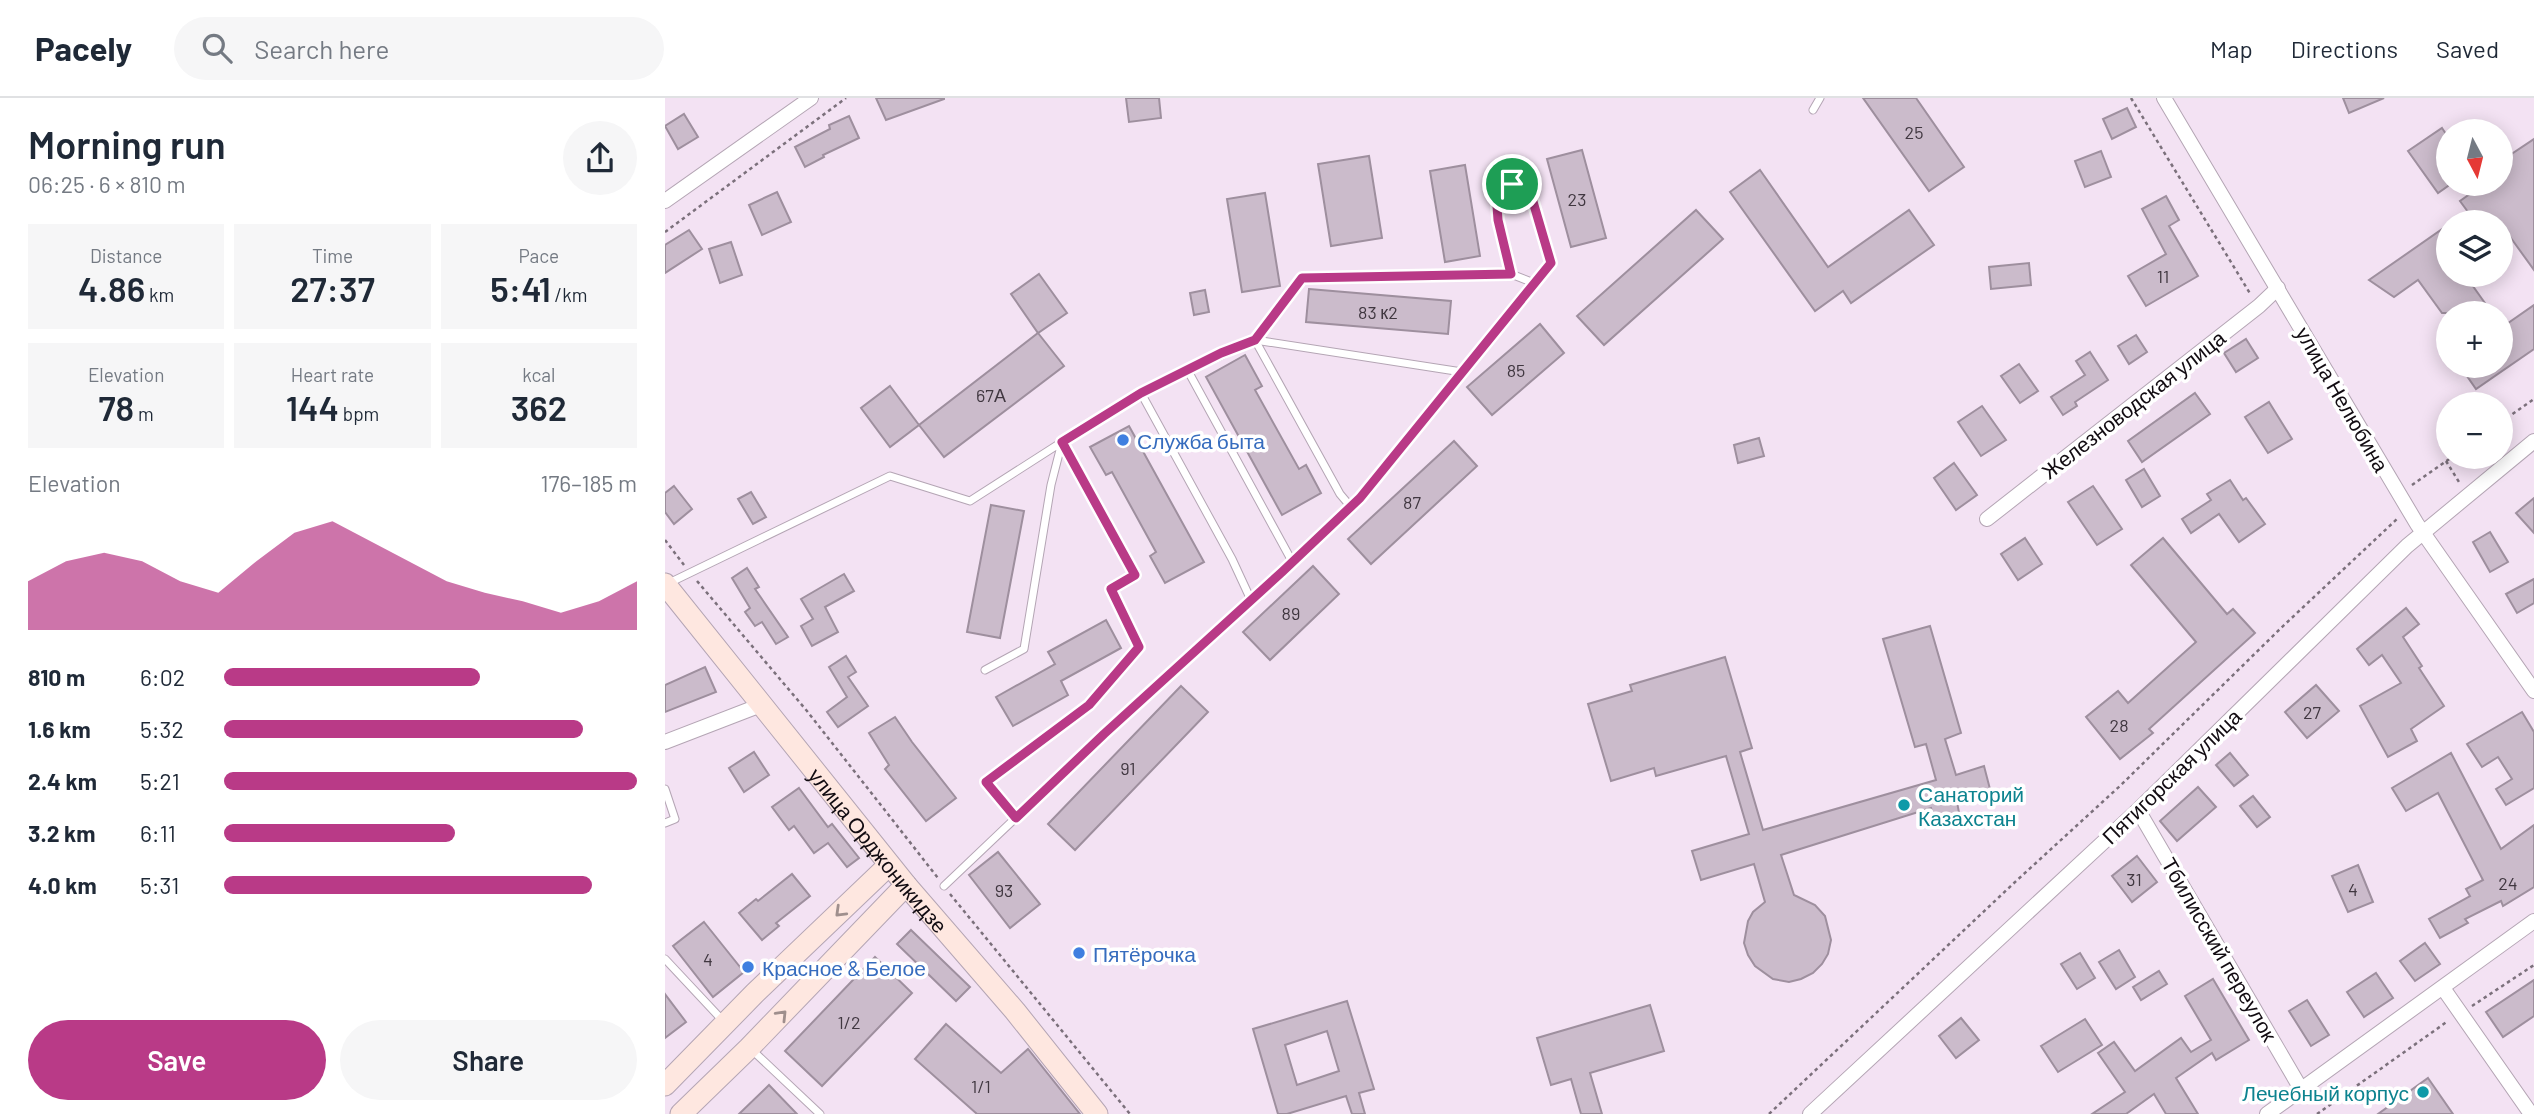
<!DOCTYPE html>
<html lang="en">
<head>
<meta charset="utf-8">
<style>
  :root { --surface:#fff; --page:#f6f6f7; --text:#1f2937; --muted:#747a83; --line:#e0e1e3; --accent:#b93a87 }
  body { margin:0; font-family:Barlow,sans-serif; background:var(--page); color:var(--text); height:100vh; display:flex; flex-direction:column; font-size:26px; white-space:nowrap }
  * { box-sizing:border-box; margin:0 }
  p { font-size:23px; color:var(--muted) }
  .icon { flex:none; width:38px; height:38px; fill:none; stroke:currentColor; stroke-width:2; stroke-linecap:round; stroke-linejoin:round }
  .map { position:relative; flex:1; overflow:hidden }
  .details { display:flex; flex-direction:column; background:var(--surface); width:665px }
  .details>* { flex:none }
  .needle { width:46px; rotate:173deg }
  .fabs { position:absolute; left:1771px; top:21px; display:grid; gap:14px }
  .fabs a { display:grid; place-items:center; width:77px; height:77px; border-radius:50%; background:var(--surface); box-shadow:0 4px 18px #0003; font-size:35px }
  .pin { position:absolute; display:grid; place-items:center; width:60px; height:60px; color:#fff; margin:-30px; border:4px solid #fff; border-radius:50%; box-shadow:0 2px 7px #0007 }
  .round { display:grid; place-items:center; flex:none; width:74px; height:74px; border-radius:37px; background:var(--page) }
  .summary { display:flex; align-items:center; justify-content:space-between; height:119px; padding:0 28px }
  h1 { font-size:38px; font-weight:600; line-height:52px }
  .metrics { display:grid; grid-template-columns:repeat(3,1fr); gap:10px; height:119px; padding:7px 28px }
  .metrics div { display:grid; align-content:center; border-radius:0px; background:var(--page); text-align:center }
  .metrics b { font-size:35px; font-weight:600 }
  .metrics small { font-size:19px; font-weight:400 }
  .metrics p { font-size:19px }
  .chart { height:196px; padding:14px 28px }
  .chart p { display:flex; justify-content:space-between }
  .chart svg { width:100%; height:126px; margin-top:7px; fill:var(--accent); opacity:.7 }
  .primary-button { display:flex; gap:14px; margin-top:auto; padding:14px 28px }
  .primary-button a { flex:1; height:80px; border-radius:42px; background:var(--accent); color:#fff; font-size:28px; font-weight:600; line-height:80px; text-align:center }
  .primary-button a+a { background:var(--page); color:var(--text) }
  ul { padding:0 28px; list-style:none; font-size:23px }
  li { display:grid; grid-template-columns:112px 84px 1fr; align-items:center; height:52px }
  li i { height:18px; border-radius:9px; background:var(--accent) }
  header { display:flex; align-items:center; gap:42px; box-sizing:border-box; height:98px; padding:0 35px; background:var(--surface); border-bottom:2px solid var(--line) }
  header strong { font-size:33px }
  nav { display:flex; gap:38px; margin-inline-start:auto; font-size:24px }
  .search { width:490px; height:63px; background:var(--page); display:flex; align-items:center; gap:18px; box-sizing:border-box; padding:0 24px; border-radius:38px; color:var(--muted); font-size:26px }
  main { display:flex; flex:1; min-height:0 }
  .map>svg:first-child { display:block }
  .building { fill:#cbbbcb; stroke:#9e8f9e; stroke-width:2; fill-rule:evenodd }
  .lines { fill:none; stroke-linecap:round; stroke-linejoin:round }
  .lane-casing { stroke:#b4a5b4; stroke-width:9 }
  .street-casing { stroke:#b4a5b4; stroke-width:16 }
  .secondary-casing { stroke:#b4a5b4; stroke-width:23 }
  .path { stroke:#7b707b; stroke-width:2.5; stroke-dasharray:3.5 3.5; stroke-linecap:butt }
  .lane { stroke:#fff; stroke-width:7 }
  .street { stroke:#fff; stroke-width:14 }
  .secondary { stroke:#fee7e0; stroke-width:21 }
  .oneway { stroke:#9f8f8d }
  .route-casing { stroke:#fff; stroke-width:14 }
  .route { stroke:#b93a87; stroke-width:9 }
  .shop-dot { fill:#3f7fe0; stroke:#fff; stroke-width:2.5 }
  .culture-dot { fill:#0f9aa8; stroke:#fff; stroke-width:2.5 }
  .labels { text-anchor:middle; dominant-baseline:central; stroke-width:7; stroke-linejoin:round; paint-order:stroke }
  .number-label { font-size:18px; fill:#403740 }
  .street-label { font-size:21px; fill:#110b11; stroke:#fff }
  .shop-label { font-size:21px; fill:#366cbe; stroke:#fff; text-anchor:start }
  .culture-label { font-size:21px; fill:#0d838f; stroke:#fff; text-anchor:start }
</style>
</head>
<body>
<header>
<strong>Pacely</strong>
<div class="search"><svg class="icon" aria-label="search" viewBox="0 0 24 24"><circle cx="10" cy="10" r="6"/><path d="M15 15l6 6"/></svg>Search here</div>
<nav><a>Map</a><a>Directions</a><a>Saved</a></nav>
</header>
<main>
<section class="details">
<div class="summary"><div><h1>Morning run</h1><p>06:25 · 6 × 810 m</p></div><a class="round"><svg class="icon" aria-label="share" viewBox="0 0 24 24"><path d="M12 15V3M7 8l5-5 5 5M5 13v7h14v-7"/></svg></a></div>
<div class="metrics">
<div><p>Distance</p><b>4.86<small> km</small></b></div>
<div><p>Time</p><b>27:37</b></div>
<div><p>Pace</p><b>5:41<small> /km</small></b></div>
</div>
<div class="metrics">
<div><p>Elevation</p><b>78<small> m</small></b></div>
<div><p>Heart rate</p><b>144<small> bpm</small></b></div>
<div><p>kcal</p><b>362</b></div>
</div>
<div class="chart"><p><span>Elevation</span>176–185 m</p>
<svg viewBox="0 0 160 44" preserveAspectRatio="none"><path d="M0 44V27L10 20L20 17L30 20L40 27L50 31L60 20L70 10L80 6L90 13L100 20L110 27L120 31L130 34L140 38L150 34L160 27V44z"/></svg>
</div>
<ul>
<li><b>810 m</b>6:02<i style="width:62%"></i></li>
<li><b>1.6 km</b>5:32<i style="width:87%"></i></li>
<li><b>2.4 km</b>5:21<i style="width:100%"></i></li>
<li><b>3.2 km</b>6:11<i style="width:56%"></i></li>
<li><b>4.0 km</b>5:31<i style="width:89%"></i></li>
</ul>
<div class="primary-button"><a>Save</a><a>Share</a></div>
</section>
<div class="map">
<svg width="1869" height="1016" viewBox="0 0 1869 1016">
  <rect width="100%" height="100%" fill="#f3e2f3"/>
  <g class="building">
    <polygon points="211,0 279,0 279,1 221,22"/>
    <polygon points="461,0 494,0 496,20 464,24"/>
    <polygon points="1198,0 1251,0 1299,69 1264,93"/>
    <polygon points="1678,0 1719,0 1684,15"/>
    <polygon points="1462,10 1471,29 1447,41 1438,21"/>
    <polygon points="19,16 33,39 13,51 0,28"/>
    <polygon points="184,18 194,40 158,57 159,59 140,69 130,49 165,31 164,27"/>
    <polygon points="1777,30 1783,39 1783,88 1773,95 1743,53"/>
    <polygon points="1869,41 1869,172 1843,136 1836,140 1836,124 1788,124 1803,114 1795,103 1819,86 1836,86 1836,63"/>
    <polygon points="917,52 941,140 906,149 882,61"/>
    <polygon points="1436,53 1446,79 1420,89 1410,63"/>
    <polygon points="704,58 717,140 666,148 653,66"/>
    <polygon points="800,67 815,158 780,164 765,73"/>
    <polygon points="1095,72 1163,169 1244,112 1269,147 1186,205 1178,193 1150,213 1065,94"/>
    <polygon points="112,94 126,124 97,137 84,107"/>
    <polygon points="600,95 615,188 577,194 562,101"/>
    <polygon points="1501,98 1514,122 1504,128 1533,178 1481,208 1463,178 1501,156 1477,111"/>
    <polygon points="1031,112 1058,141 939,247 912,218"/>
    <polygon points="1783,127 1783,177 1800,177 1827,215 1777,215 1753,182 1729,199 1704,182"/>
    <polygon points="24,132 37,151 0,175 0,147"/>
    <polygon points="66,144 77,177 55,185 44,151"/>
    <polygon points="1364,165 1366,187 1326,191 1324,169"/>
    <polygon points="374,176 402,215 373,235 346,196"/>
    <polygon points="644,191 786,203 783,236 641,224"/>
    <polygon points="540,192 544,214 529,217 525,195"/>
    <polygon points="1869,207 1869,251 1811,291 1795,268 1836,268 1836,230"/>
    <polygon points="875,226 899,255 827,317 802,289"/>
    <polygon points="373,235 399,268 279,359 254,327"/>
    <polygon points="1471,237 1482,254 1464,266 1453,248"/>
    <polygon points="1581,241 1593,260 1571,274 1559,255"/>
    <polygon points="1425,254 1443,282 1410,304 1412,308 1398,317 1386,299 1420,277 1411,263"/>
    <polygon points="580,257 597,288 590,292 634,371 641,367 656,395 617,417 541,279"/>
    <polygon points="1354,266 1373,293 1355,305 1336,278"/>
    <polygon points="225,288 254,327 225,349 196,310"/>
    <polygon points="1530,295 1545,316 1477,364 1463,343"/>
    <polygon points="1604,304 1627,341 1603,355 1580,319"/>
    <polygon points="1317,308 1341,342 1316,358 1293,324"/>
    <polygon points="464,328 539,464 500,485 485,458 491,454 447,374 441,377 425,349"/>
    <polygon points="1094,340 1099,358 1073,365 1069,347"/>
    <polygon points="789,343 812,368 706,466 683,441"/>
    <polygon points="1289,365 1312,397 1291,412 1269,380"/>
    <polygon points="1479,371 1495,398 1477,409 1461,382"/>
    <polygon points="1565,382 1578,402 1581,400 1600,426 1574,444 1554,416 1526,435 1517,421 1546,402 1542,396"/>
    <polygon points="9,388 27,411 9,426 0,414 0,395"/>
    <polygon points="1428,388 1457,431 1432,447 1403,404"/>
    <polygon points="86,394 101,419 88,426 73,401"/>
    <polygon points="1869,400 1869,435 1851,415"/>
    <polygon points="326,407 359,413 335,540 302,534"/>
    <polygon points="1825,434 1843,464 1825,474 1808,444"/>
    <polygon points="1360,440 1377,466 1353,482 1336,456"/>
    <polygon points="1498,440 1562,516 1568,511 1590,535 1484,631 1488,635 1455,661 1421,619 1453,593 1463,605 1531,544 1466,467"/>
    <polygon points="648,468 674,496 605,562 578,534"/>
    <polygon points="82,470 94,489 90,491 123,539 111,546 97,524 90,528 80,514 85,510 67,480"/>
    <polygon points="179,476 189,493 160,509 173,534 147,548 136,528 148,521 136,501"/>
    <polygon points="1869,481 1869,505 1852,515 1841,496"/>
    <polygon points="1741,510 1754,526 1738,539 1757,568 1754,570 1779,608 1746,631 1752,643 1723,659 1695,608 1736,585 1717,557 1704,567 1692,551"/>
    <polygon points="441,522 456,550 396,583 403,597 348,628 331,599 390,566 383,554"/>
    <polygon points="1265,528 1296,635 1280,641 1291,677 1319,668 1326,695 1292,704 1295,720 1271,726 1266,710 1116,757 1129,797 1150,807 1160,818 1166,842 1163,856 1157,866 1148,875 1136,881 1124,884 1108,881 1090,868 1083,857 1079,845 1083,823 1088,814 1100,804 1089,766 1036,782 1027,753 1084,736 1061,658 991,678 989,670 946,683 923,606 967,593 965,587 1060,559 1087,650 1075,654 1098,732 1271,682 1261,646 1250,649 1218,541"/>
    <polygon points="181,558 191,574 183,579 203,608 173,629 162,614 182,599 164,569"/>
    <polygon points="40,569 51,594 0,614 0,587"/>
    <polygon points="1651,587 1674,613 1642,640 1620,614"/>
    <polygon points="516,588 543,614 410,752 383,726"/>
    <polygon points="1857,614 1869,634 1869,690 1841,707 1831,691 1847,681 1833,659 1817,669 1802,646"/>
    <polygon points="230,619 247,644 291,700 261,723 220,671 224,667 204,635"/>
    <polygon points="89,654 104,677 79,694 64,670"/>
    <polygon points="1565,655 1583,677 1569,688 1551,667"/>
    <polygon points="1786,655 1836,751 1869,727 1869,789 1838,808 1836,803 1800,821 1803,825 1775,840 1764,821 1805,798 1801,791 1818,782 1773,695 1741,713 1727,690"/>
    <polygon points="1533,689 1551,709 1512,743 1495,723"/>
    <polygon points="134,690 163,729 167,726 194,760 182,769 163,745 149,755 129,728 124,732 107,709"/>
    <polygon points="1588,698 1605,719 1592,729 1575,708"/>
    <polygon points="333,754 375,806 345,830 304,777"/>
    <polygon points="1472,758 1492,784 1467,804 1447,778"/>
    <polygon points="1693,767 1708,804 1683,814 1667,778"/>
    <polygon points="127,776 145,798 111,825 114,828 97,842 74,815 91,801 93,803"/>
    <polygon points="39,824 79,874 48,899 8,848"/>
    <polygon points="246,832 305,889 291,903 232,846"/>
    <polygon points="1760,845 1775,866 1750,883 1735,863"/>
    <polygon points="1454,852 1470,879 1451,891 1434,864"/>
    <polygon points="1415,855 1430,880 1412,891 1396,866"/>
    <polygon points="210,859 247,895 157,988 120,953"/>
    <polygon points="1494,873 1502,886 1476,902 1468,889"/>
    <polygon points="1711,875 1728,900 1699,919 1682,894"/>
    <polygon points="1548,881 1584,942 1551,962 1547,955 1511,980 1533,1016 1501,1016 1489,996 1461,1016 1427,1016 1460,994 1433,955 1449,944 1470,973 1516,940 1526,954 1546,942 1520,898"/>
    <polygon points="1869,882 1869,918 1838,939 1821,914"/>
    <polygon points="0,896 21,924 0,940"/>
    <polygon points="1642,902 1664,937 1646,948 1624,913"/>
    <path d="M682 903 709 991 694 995 700 1016H687L681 998 622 1016H613L588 931ZM662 933 674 973 632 987 620 947Z"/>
    <polygon points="985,907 999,953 925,975 937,1016 916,1016 906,981 886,987 872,940"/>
    <polygon points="1296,920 1314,942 1291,960 1274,938"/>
    <polygon points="1420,921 1437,947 1393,974 1376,948"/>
    <polygon points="281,926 336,975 363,951 415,1016 312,1016 250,961"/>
    <polygon points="1763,980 1788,1016 1713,1016"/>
    <polygon points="104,987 132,1016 74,1016"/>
  </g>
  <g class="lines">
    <defs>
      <g id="lane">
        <polyline points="1148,12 1155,0"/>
        <polyline points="523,273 590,242 675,396 686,409"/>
        <polyline points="797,274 590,242 637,180 846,176"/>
        <polyline points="476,295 523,273 628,465"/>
        <polyline points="4,485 225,378 305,403 397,344 386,387 359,551 320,572"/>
        <polyline points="0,691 10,721 0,725"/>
        <polyline points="351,720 321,684 424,607 474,549 446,491 470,477 397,344 476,295 567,461 586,502"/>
        <polyline points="279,788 439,636 617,474 695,400 886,165 864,90 847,86 831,95 833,122 846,176 869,185"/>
        <polyline points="0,861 60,925"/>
        <polyline points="87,952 155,1016"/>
      </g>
      <g id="street">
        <polyline points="1499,0 1752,426 1869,593"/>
        <polyline points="0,103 146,0"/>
        <polyline points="1322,421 1594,208 1613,190"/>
        <polyline points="0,644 96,607"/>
        <polyline points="1473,712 1636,991"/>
        <polyline points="1778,890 1866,1016"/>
        <polyline points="1145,1016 1473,712 1742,448 1869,343"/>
        <polyline points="1602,1016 1869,823"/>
      </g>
      <g id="secondary">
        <path id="s1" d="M0 486 241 787 350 913 432 1016"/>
        <polyline points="0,987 90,895 224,767"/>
        <polyline points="16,1016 84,950 241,787"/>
      </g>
    </defs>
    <use href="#lane" class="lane-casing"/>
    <use href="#street" class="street-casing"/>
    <use href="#secondary" class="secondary-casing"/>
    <g class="path">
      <polyline points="1466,0 1586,197"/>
      <polyline points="0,134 181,0"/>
      <polyline points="1836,324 1869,301"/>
      <polyline points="1781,363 1794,384"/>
      <polyline points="1747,387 1787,359"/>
      <polyline points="0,442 19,467"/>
      <polyline points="32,483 142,613 273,780"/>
      <polyline points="285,796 465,1016"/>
      <polyline points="1807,908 1869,867"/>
      <polyline points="1104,1016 1349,785 1456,687 1616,530 1732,421"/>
      <polyline points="1652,1016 1783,923"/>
    </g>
    <use href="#lane" class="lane"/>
    <use href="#street" class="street"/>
    <use href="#secondary" class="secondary"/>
  </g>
  <defs><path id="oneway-chevron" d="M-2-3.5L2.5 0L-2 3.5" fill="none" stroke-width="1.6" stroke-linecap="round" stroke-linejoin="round" transform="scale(1.75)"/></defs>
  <g class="oneway">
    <use href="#oneway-chevron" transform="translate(175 814) rotate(136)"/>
    <use href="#oneway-chevron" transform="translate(117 917) rotate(-46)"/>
  </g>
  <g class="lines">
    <defs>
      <polygon id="route" points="847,86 864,90 886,165 695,400 617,474 439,636 351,720 321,684 424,607 474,549 446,491 470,477 397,344 476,295 556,255 590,242 637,180 846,176 833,122 831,94"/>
    </defs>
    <use href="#route" class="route-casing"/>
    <use href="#route" class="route"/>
  </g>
  <g class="shop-dot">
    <circle cx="458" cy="342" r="7"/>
    <circle cx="414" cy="855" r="7"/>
    <circle cx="83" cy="869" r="7"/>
  </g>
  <g class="culture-dot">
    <circle cx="1239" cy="707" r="7"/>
    <circle cx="1758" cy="994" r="7"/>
  </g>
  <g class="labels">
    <g class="number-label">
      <text x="1249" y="34">25</text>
      <text x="912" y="101">23</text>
      <text x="1498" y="178">11</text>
      <text x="713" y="214">83 к2</text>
      <text x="851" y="272">85</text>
      <text x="326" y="297">67А</text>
      <text x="747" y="404">87</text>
      <text x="626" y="515">89</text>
      <text x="1647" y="614">27</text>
      <text x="1454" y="627">28</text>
      <text x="463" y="670">91</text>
      <text x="1469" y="781">31</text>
      <text x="1843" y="785">24</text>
      <text x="1688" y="791">4</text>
      <text x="339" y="792">93</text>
      <text x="43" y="861">4</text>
      <text x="184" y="924">1/2</text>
      <text x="316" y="988">1/1</text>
    </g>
    <g class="street-label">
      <text transform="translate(1678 301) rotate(60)">улица Нелюбина</text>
      <text transform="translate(1468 306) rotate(-38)">Железноводская улица</text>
      <text transform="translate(1506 678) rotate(-44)">Пятигорская улица</text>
      <text stroke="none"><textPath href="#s1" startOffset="341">улица Орджоникидзе</textPath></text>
      <text transform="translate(1555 851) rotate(60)">Тбилисский переулок</text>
    </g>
    <g class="shop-label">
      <text x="472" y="342">Служба быта</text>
      <text x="428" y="855">Пятёрочка</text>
      <text x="97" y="869">Красное &amp; Белое</text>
    </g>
    <g class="culture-label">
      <text x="1253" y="695">Санаторий<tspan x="1253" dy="24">Казахстан</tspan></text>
      <text x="1744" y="994" text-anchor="end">Лечебный корпус</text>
    </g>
  </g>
</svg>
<div class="fabs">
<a><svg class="needle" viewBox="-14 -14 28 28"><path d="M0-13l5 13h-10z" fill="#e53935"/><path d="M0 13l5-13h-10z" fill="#747a83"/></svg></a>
<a><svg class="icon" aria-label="layers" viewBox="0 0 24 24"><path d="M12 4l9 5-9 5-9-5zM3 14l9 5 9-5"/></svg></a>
<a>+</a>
<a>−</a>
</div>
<div class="pin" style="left:847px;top:86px;background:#1e9e55"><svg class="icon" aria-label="arrive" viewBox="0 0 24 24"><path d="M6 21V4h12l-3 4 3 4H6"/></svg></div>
</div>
</main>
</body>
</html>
